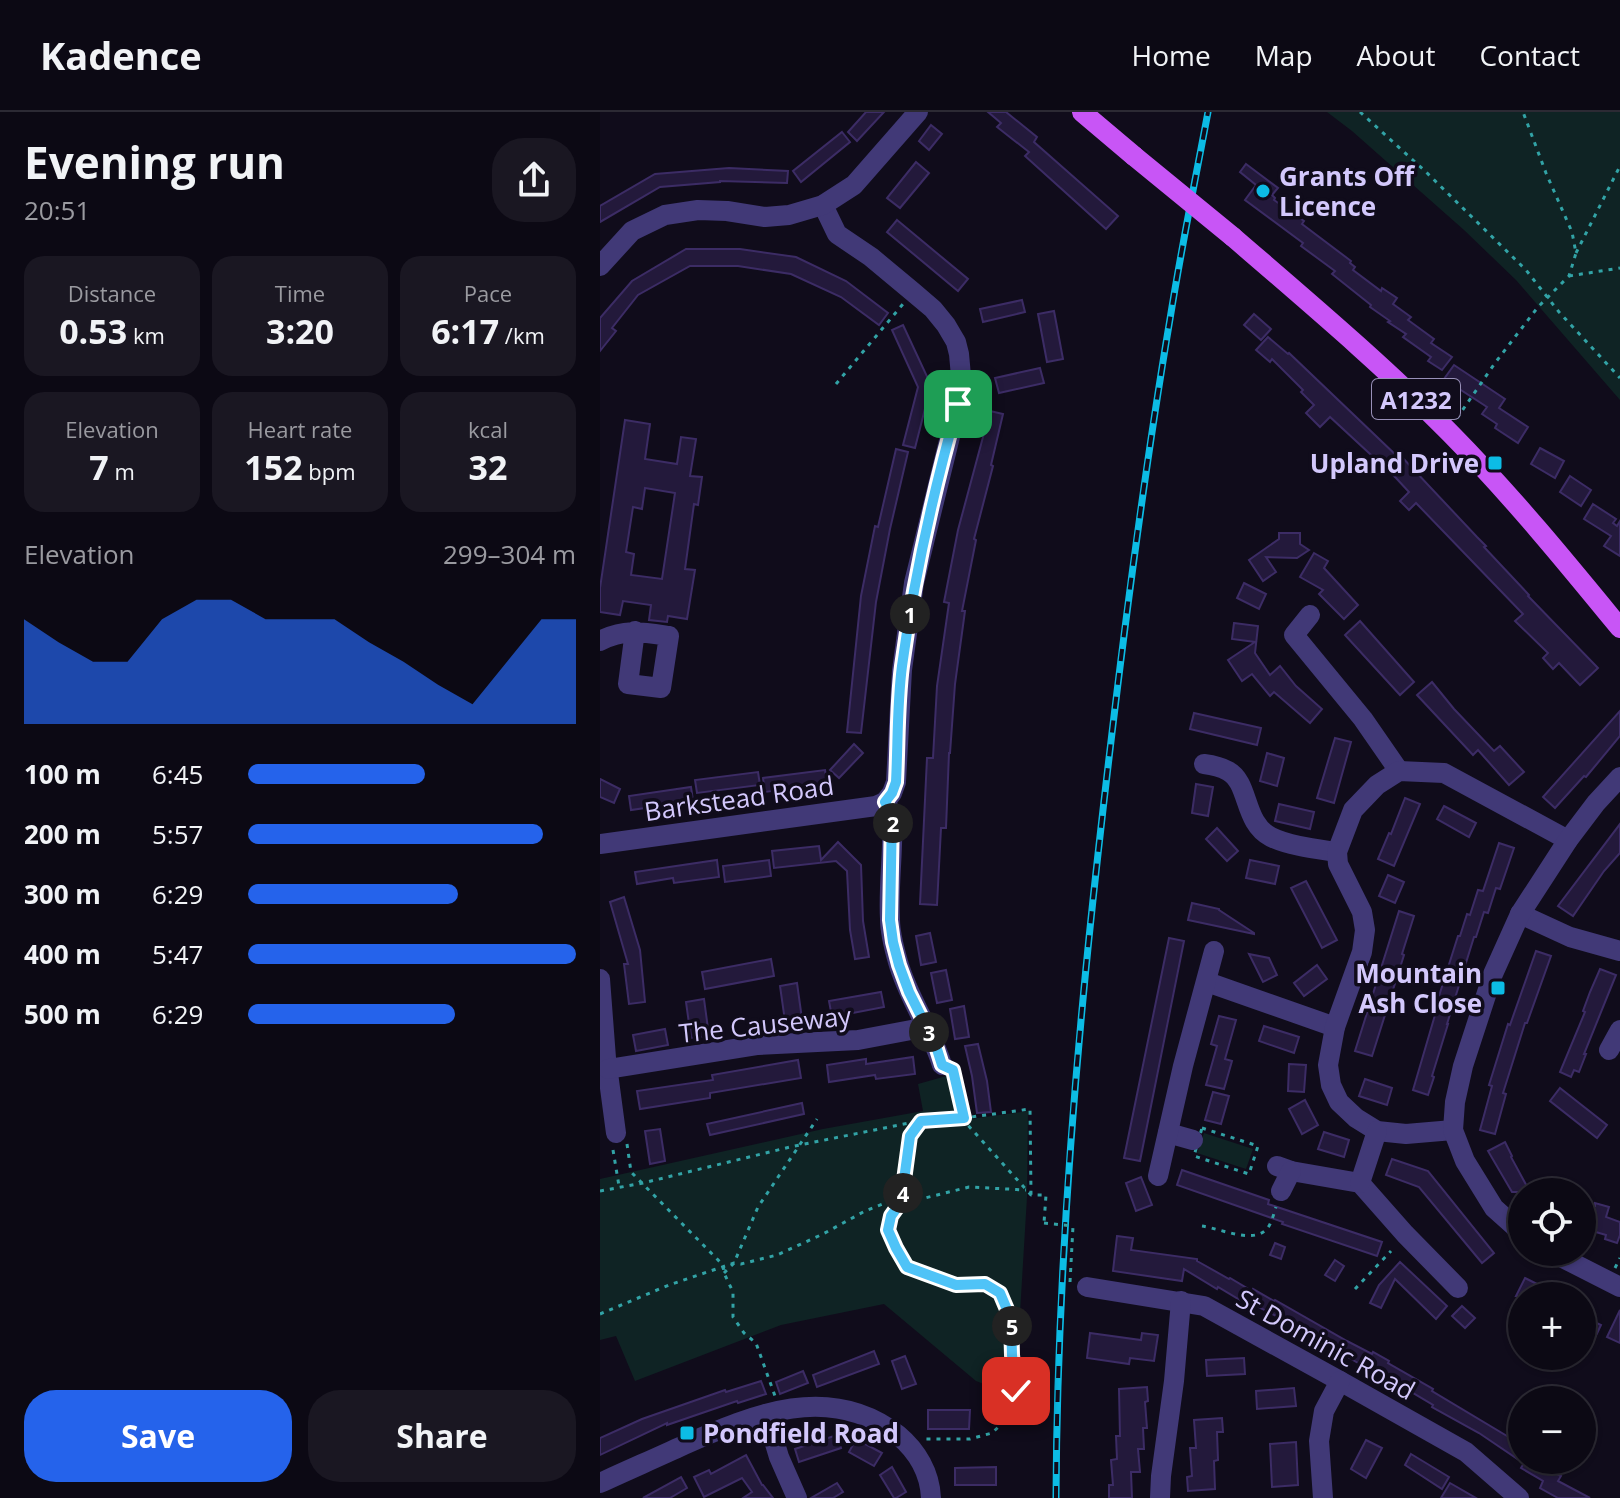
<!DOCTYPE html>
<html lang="en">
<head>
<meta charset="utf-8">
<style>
  :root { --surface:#0c0914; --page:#1a1722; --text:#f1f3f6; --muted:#9a9aa0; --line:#2c2a34; --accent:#2563eb }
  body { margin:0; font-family:"Open Sans",sans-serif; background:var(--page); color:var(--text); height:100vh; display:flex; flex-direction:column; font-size:30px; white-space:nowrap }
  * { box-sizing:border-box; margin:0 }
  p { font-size:26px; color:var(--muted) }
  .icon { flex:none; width:44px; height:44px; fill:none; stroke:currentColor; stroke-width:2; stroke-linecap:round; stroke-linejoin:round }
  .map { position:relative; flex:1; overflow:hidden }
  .sheet { display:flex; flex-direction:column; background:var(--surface); width:600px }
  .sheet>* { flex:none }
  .buttons { position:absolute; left:908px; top:1066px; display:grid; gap:16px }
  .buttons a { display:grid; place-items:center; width:88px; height:88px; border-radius:50%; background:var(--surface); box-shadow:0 2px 6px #0004,0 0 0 2px var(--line); font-size:40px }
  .pin { position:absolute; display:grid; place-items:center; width:68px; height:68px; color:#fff; margin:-34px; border-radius:16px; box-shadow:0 4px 12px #0006 }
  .km { position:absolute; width:40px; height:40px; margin:-20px; border-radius:50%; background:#222; color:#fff; font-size:22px; line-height:40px; text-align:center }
  .round { display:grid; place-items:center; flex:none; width:84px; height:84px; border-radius:32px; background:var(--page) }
  .headline { display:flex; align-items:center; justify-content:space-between; height:136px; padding:0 24px }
  h1 { font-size:44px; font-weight:700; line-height:60px }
  .figures { display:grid; grid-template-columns:repeat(3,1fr); gap:12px; height:136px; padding:8px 24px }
  .figures div { display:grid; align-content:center; border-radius:20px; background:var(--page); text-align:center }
  .figures b { font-size:34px; font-weight:700 }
  .figures small { font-size:22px; font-weight:400 }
  .figures p { font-size:22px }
  .chart { height:224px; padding:16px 24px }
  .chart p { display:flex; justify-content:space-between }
  .chart svg { width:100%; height:144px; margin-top:8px; fill:var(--accent); opacity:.7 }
  .primary-button { display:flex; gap:16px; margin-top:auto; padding:16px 24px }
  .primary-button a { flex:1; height:92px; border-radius:32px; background:var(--accent); color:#fff; font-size:32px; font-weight:700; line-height:92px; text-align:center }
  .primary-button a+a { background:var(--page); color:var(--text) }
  ul { padding:0 24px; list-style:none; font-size:26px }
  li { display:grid; grid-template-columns:128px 96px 1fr; align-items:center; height:60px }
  li i { height:20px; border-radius:10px; background:var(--accent) }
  header { display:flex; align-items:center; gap:48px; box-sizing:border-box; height:112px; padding:0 40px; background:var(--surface); border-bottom:2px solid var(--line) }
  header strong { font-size:38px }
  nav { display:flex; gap:44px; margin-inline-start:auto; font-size:28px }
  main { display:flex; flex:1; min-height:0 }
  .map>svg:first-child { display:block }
  .green { fill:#0f2324 }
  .building { fill:#23193b; stroke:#3c2c65; stroke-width:2; fill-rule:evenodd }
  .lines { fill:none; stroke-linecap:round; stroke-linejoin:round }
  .path { stroke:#32a3a6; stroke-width:3; stroke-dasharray:4 6; stroke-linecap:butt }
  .minor { stroke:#413977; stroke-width:20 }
  .major { stroke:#c855f6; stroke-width:20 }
  .rail-casing { stroke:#0cbce5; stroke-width:7 }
  .rail { stroke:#100c1b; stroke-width:4; stroke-dasharray:12; stroke-linecap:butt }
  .path-bridge { stroke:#32a3a6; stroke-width:3; stroke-dasharray:4 6; stroke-linecap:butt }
  .major-bridge { stroke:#c855f6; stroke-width:20 }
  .route-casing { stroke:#fff; stroke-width:16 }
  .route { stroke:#4fc3f7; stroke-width:10 }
  .poi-dot { fill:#0cbce5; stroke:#100c1b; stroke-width:3 }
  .labels { text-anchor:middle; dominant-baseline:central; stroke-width:7; stroke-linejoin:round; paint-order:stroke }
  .shield { fill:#100c1b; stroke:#9890b8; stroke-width:2 }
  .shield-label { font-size:24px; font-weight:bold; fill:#d3c8fc }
  .poi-label { font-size:26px; font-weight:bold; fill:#d3c8fc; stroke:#100c1b; text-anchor:start }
  .street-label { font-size:26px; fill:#d3c8fc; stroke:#100c1b }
</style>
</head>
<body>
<header>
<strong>Kadence</strong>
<nav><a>Home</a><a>Map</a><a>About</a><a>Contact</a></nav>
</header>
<main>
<section class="sheet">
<div class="headline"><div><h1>Evening run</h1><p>20:51</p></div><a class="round"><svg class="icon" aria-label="share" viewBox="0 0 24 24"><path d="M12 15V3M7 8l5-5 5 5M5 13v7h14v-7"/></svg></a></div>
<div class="figures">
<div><p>Distance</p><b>0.53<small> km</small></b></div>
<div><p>Time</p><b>3:20</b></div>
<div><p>Pace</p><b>6:17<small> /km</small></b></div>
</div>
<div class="figures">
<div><p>Elevation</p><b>7<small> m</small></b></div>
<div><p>Heart rate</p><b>152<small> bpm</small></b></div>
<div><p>kcal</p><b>32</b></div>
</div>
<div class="chart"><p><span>Elevation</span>299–304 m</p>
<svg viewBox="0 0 160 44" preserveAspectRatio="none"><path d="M0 44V12L10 19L20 25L30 25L40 12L50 6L60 6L70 12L80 12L90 12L100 19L110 25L120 32L130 38L140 25L150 12L160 12V44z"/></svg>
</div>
<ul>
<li><b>100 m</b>6:45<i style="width:54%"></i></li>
<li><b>200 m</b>5:57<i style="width:90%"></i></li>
<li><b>300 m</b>6:29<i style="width:64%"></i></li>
<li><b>400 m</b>5:47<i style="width:100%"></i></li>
<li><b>500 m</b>6:29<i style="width:63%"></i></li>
</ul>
<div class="primary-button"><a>Save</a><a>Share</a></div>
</section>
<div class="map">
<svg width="1020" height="1386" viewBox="0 0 1020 1386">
  <rect width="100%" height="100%" fill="#100c1b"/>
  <g class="green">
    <polygon points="727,0 1020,0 1020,288 916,168 864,118 752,19"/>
    <polygon points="350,963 363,1008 428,999 427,1085 415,1284 376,1269 284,1192 181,1213 35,1269 16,1224 0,1228 0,1067 223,1017 323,999 318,972"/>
    <polygon points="604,1021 653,1037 646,1057 597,1041"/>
  </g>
  <g class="building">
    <polygon points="266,0 284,0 257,29 248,20"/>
    <polygon points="388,0 406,0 437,25 434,30 518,104 506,117 425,44 429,40 397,15 401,11"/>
    <polygon points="331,13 342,22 329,38 319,29"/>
    <polygon points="242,20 250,30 201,70 193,59"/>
    <polygon points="316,50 329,61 300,96 287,86"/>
    <polygon points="646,52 678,76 672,83 675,86 674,88 704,109 702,112 751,149 750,151 755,155 753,158 781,179 782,176 797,186 793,192 811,205 808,208 834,227 831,231 852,245 842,258 828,249 831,245 803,225 806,222 788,210 790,209 770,195 771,193 732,162 735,159 701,134 703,131 645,88 656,73 640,60"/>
    <polygon points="129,56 188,59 187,71 120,69 120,70 60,75 0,110 0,94 55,62"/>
    <polygon points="297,108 368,167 358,179 287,120"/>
    <polygon points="86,137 140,137 196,145 246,169 288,201 279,213 241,185 191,162 138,154 90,154 38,183 12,216 16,219 0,239 0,206 32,169"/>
    <polygon points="422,188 425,200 383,210 380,197"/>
    <polygon points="454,199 463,247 447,250 438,202"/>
    <polygon points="654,202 671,217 661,228 644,213"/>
    <polygon points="303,213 331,273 315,336 303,333 318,275 292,218"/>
    <polygon points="668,225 688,242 689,241 798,345 800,343 877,425 886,434 884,435 929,483 928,484 998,556 980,573 959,551 953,557 943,546 948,541 915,509 923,502 816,391 809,398 800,389 809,380 796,366 730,305 720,315 706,301 714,293 701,280 703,278 672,247 670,250 656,238"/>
    <polygon points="854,253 905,287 899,296 928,315 918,331 895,316 897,312 882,302 887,295 844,267"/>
    <polygon points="440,256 444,271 399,281 395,266"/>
    <polygon points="390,299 403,302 391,353 393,354 374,427 376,428 362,499 365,499 355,572 350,641 349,641 346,716 341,716 337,793 320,792 327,646 333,646 337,574 349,491 344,490 358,418"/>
    <path d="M25 308 50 312 45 347 77 352 81 325 96 327 90 364 102 365 98 393 94 392 85 457 95 458 87 507 68 504 67 510 49 508 51 493 23 489 20 503 0 500V476ZM45 376 75 381 62 467 31 463 34 442 26 440 33 395 42 397Z"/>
    <polygon points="940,336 964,349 955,366 931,352"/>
    <polygon points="296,337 308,340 290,417 276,490 261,621 247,620 261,484 275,414 278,415"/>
    <polygon points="970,364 991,378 981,394 960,380"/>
    <polygon points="993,392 1016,407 1013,411 1017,414 1020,409 1020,444 1004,434 1011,424 984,407"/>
    <polygon points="679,421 700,421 700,432 709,438 697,446 666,445 676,460 663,469 649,448 679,427"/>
    <polygon points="714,441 728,449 724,456 758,493 744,507 719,482 723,478 700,465"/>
    <polygon points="644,471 666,482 659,497 637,486"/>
    <polygon points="760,509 814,570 800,583 745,523"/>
    <polygon points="634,511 658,514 655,541 670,563 680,554 696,574 722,597 710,611 674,580 670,584 652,562 642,569 628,548 655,530 632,527"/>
    <polygon points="832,570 854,597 894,639 900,634 924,660 909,673 878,638 873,643 817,583"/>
    <polygon points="1020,599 1020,624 986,665 984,664 955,696 943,685"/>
    <polygon points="594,601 661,616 657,633 590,617"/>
    <polygon points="735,626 751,630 734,691 717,686"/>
    <polygon points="254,632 263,641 239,666 230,658"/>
    <polygon points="667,641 684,646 677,674 660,669"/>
    <polygon points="225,658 227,672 165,680 163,666"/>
    <polygon points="158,660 160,673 97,681 95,668"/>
    <polygon points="0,667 20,677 14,691 0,685"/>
    <polygon points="596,672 613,675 608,704 592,701"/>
    <polygon points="91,675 93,689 31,698 29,684"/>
    <polygon points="805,686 820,692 794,754 778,747 789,721 791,722"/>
    <polygon points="679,692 714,700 710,717 675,709"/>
    <polygon points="844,694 876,711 869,725 837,707"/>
    <polygon points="1020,712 1020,741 1004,759 973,804 958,794"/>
    <polygon points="617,716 638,739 627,749 606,727"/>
    <polygon points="238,730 261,753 263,809 269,845 255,847 250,818 247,759 236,749 174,756 172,739 219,734 221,748"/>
    <polygon points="899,731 914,736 900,777 896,776 888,801 884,800 876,825 874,825 847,912 848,912 832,964 834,965 828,983 813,978 835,903 833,903 858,824 860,824 867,802 870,803 878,778 883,779"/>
    <polygon points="117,748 119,765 74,771 73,766 37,772 35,760"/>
    <polygon points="169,748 171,764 125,770 123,754"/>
    <polygon points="650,748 679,754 675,772 646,766"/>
    <polygon points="788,763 804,770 795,791 779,784"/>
    <polygon points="706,769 737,828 722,836 691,776"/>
    <polygon points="24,785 40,838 45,890 29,892 24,852 28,852 10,790"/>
    <polygon points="592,791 619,797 619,798 654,821 654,822 588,808"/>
    <polygon points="799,799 814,804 802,842 804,843 772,944 755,939"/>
    <polygon points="330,821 336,850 321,853 316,824"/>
    <polygon points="569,826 584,829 540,1049 524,1046"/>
    <polygon points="936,839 951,844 927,911 925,911 903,981 906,982 895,1022 880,1018 892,974 889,973 908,912 910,913"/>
    <polygon points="649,842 669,846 677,863 663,870"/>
    <polygon points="171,847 174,864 105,877 102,860"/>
    <polygon points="717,853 727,867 704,884 694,871"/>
    <polygon points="1000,857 1016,863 984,942 986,942 979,960 974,958 971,965 960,960 985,900 983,899 990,880"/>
    <polygon points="346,858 352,888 337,891 331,861"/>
    <polygon points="197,871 202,907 185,909 180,874"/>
    <polygon points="281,880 284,895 232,905 229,889"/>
    <polygon points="104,887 109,924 91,926 86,890"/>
    <polygon points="364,894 369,925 355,927 350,897"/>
    <polygon points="619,904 636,908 625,947 632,949 624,977 606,973 617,934 611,932"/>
    <polygon points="664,914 699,925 694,941 659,929"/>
    <polygon points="65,917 68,933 36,939 33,923"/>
    <polygon points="378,932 387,969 391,1000 377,1001 372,964 365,934"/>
    <polygon points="313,945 315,962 276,967 275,963 229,970 227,953 266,947 266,952"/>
    <polygon points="198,948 201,966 110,981 110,986 40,997 37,979 113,968 112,963"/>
    <polygon points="689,952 706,953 704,980 688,979"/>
    <polygon points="765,967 792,976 787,993 759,984"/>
    <polygon points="960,976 1007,1013 997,1026 950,989"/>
    <polygon points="613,980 629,984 621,1012 605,1008"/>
    <polygon points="705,988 718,1013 702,1022 689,997"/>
    <polygon points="202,991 204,1002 110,1023 107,1012"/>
    <polygon points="60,1017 65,1049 50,1052 45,1019"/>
    <polygon points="724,1020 749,1028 744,1045 718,1037"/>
    <polygon points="905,1030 912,1044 911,1045 930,1080 912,1080 888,1039"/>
    <polygon points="792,1047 828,1059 894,1141 882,1151 819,1075 786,1063"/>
    <polygon points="582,1058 669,1088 668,1092 782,1130 777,1144 682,1112 683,1110 577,1073"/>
    <polygon points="541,1065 552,1093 536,1099 526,1071"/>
    <polygon points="982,1090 995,1094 995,1091 1009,1095 1006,1105 1020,1110 1020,1123 1017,1131 1005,1127 1006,1123 982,1116"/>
    <polygon points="517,1124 533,1126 531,1138 597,1147 597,1149 629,1167 630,1166 652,1179 653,1177 674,1189 675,1188 747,1229 772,1242 773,1240 789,1249 788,1251 833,1277 832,1279 922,1333 922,1350 879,1321 832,1295 833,1293 788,1266 789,1264 760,1248 758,1251 686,1209 641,1186 640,1188 618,1175 617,1177 584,1157 582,1169 513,1159"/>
    <polygon points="675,1131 685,1135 681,1147 670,1143"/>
    <polygon points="735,1148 744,1154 735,1169 725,1163"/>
    <polygon points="800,1150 847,1194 836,1207 795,1167 781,1196 770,1191 779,1173"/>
    <polygon points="925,1166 935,1171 962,1184 916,1184"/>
    <polygon points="862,1194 875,1206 865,1216 852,1204"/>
    <polygon points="1020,1198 1020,1231 1007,1225"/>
    <polygon points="990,1208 1001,1213 993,1230 982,1225"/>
    <polygon points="490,1221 541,1228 542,1221 558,1223 554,1249 530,1246 529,1252 487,1246"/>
    <polygon points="274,1239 279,1252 217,1275 213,1263"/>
    <polygon points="305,1244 316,1272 302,1277 292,1249"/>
    <polygon points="644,1246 645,1262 607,1264 606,1248"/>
    <polygon points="203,1259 208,1271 180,1282 176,1270"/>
    <polygon points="161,1269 166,1282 138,1291 137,1289 67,1313 67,1311 0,1343 0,1326 42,1307 125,1278 126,1280"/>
    <polygon points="547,1275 548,1289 545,1290 547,1316 543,1316 544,1337 538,1337 540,1360 531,1360 532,1386 509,1386 509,1373 513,1373 511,1348 517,1347 516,1324 520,1324 519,1277"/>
    <polygon points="694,1276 696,1294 657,1297 656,1279"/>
    <polygon points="328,1298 370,1298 369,1317 328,1317"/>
    <polygon points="622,1306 623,1320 617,1320 618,1348 614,1349 615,1377 588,1379 587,1365 592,1364 590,1336 596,1336 594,1308"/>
    <polygon points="237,1323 241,1336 199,1350 195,1337"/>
    <polygon points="256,1327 282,1341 274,1354 249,1340"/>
    <polygon points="766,1328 782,1336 766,1366 751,1357"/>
    <polygon points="696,1330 698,1373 672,1375 670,1332"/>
    <polygon points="811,1342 849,1365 842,1377 805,1353"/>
    <polygon points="146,1343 162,1373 163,1373 173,1386 143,1386 152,1380 142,1366 104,1385 94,1365 109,1358 111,1362"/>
    <polygon points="926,1348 935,1348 946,1354 945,1356 961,1364 958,1369 990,1386 958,1386 940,1376 943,1369 921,1356"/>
    <polygon points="292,1355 306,1380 296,1386 294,1386 280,1363"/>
    <polygon points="396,1355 396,1373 355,1373 355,1356"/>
    <polygon points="81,1365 87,1376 70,1386 43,1386"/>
    <polygon points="237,1371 243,1380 233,1386 211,1386"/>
    <polygon points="850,1371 876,1386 841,1386"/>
  </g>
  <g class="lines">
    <g class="path">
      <polyline points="760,0 825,59 926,158 959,200 1020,266"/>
      <polyline points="976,141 1020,54"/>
      <polyline points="969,164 1020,156"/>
      <polyline points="236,272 303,192"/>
      <polyline points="857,306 895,251 938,195 969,164 976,141 972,120 946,61 923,0"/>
      <polyline points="355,966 364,1006 366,1011 431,1083 446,1083 444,1111"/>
      <polyline points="321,1009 310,1024 301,1090 291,1104 288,1118 296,1136 307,1155 356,1173 385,1172 400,1181 411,1207 412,1243 416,1279 408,1306 392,1321 370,1327 324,1327"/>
      <polygon points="602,1016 658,1034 649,1062 594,1044"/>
      <polyline points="27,1032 31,1060 123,1153 124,1161 133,1180 133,1205 144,1221 156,1231 175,1284"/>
      <polyline points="13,1038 19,1074"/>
      <polyline points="0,1079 43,1071 190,1035 314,1010 364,1006 430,997 431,1083"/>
      <path d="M602 1114C622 1117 657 1134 669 1114 672 1109 674 1101 676 1095"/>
      <polyline points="1015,1156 1020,1146"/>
      <polyline points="124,1161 134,1151 158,1095 217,1007"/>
      <polyline points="470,1170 473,1114"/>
      <polyline points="755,1177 791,1139"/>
      <polyline points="0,1202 69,1173 134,1151 141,1152 177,1143 223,1122 265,1099 288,1090 305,1091 369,1075 426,1078"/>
    </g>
    <g class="minor">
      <path d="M223 93 237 122 271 145 313 180 333 197 346 213 356 230 359 242 361 264 358 292 314 471 302 558 296 670 292 681 285 690 292 702C294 737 288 772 290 807 290 821 294 836 298 850 308 886 331 917 342 953"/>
      <polyline points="0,154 32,119 65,103 98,98 127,99 165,105 189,103 223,93 254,73 318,0"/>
      <polyline points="710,503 694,523 763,607 799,659"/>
      <path d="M0 529C24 516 43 520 69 524L61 576 28 572 35 519"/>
      <path d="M604 652C612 653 621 655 628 659 650 671 643 711 671 725 689 734 717 737 737 740"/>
      <polyline points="0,732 276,694 285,690"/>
      <polyline points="920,802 970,825 1020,839"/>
      <polyline points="0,867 6,946 16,1021"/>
      <polyline points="607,870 735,915"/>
      <polyline points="1009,938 1020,918"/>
      <polyline points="8,957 158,933 258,928 327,915"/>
      <polyline points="853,1018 806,1022 777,1019 756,1006 739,990 731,973 728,953 735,915 762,840 765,818 762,800 738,752 737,740 753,698 777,673 799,659 844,661 968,728"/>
      <polyline points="568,1021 593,1028"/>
      <polyline points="677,1054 691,1059 760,1071 805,1122 858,1176"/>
      <polyline points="558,1064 583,954 614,839"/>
      <polyline points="760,1071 777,1019"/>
      <polyline points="681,1079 691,1059"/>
      <polyline points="922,1121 894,1096 865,1049 853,1018 855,990 863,954 893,862 920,802 968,728 996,691 1020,665"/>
      <polyline points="951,1140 1020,1175"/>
      <polyline points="487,1175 604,1194 740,1269 866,1340 919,1386"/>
      <polyline points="166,1302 179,1345 197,1386"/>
      <path d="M0 1371C28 1358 56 1346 84 1333 154 1302 230 1270 298 1323 317 1339 330 1361 331 1386"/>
      <polyline points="560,1386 561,1364 574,1269 581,1189"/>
      <polyline points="723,1386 719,1329 724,1299 740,1269"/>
    </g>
    <g class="major">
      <polyline points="482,0 534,44"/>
      <path d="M633 125C707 189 782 252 851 322 911 383 966 450 1020 516"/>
    </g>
    <defs>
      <path id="rail" d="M456 1386C457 1171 474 956 498 742 518 563 540 385 570 207 581 138 595 69 608 0"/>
    </defs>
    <use href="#rail" class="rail-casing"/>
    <use href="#rail" class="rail"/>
    <polyline class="path-bridge" points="444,1111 473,1114"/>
    <polyline class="major-bridge" points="534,44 633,125"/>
  </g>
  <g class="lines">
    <defs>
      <path id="route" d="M358 292C334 377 314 465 302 554 297 592 298 632 296 670L292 681 285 690 292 702 290 808 293 830 299 853 309 880 336 934 342 953 353 958 364 1006 321 1009 310 1024 301 1090 291 1104 288 1118 296 1136 307 1155 356 1173 385 1172 400 1181 411 1207 412 1243 416 1279"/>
    </defs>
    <use href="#route" class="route-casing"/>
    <use href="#route" class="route"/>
  </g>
  <g class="poi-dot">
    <circle cx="663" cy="79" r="8"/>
    <rect x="887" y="343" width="16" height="16" rx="4"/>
    <rect x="890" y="868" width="16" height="16" rx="4"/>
    <rect x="79" y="1313" width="16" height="16" rx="4"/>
  </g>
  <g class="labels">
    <rect class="shield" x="772" y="267" width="88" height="40" rx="6"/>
    <g class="shield-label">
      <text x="816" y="287">A1232</text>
    </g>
    <g class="poi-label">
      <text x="679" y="64">Grants Off<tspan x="679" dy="30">Licence</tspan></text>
      <text x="879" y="351" text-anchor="end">Upland Drive</text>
      <text x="882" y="861" text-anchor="end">Mountain<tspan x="882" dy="30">Ash Close</tspan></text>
      <text x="103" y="1321">Pondfield Road</text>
    </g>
    <g class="street-label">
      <text transform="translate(139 686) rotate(-8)">Barkstead Road</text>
      <text transform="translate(165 912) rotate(-6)">The Causeway</text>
      <text transform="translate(726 1232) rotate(29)">St Dominic Road</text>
    </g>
  </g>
</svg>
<div class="buttons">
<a><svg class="icon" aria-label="locate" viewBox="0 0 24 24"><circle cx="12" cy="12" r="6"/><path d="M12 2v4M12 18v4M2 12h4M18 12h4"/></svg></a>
<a>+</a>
<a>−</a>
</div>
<div class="pin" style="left:358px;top:292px;background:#1e9e55"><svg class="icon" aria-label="arrive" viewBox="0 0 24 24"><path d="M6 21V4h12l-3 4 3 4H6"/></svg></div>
<div class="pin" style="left:416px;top:1279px;background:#d93025"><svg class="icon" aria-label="check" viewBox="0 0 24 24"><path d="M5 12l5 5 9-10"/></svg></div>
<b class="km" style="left:310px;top:502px">1</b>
<b class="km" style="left:293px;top:711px">2</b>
<b class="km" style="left:329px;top:920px">3</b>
<b class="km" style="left:303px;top:1081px">4</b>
<b class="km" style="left:412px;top:1214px">5</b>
</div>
</main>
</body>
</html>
